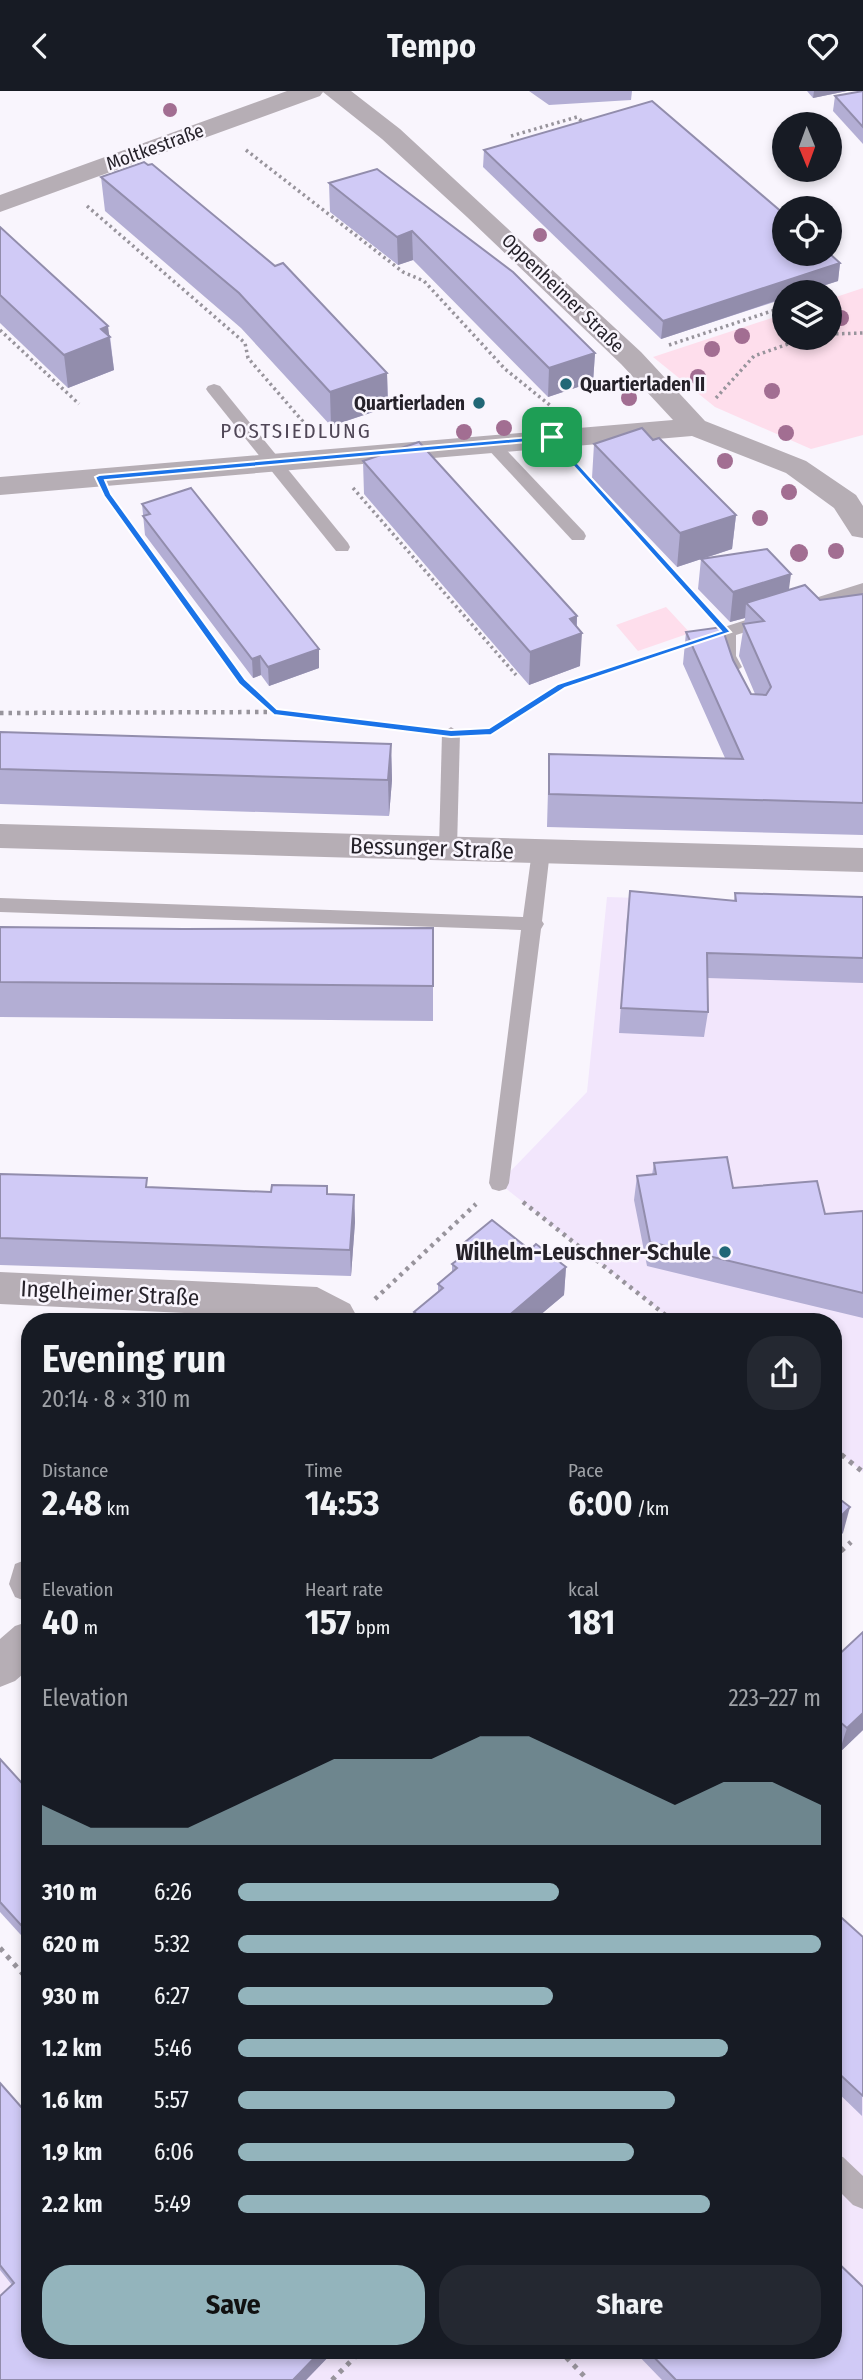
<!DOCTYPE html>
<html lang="en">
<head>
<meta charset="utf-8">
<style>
  :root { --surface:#171b24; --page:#242831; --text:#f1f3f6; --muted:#9ea1a6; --accent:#93b4bc }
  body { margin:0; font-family:"Fira Sans Condensed",sans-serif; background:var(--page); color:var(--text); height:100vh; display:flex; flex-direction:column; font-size:26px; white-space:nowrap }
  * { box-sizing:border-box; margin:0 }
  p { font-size:23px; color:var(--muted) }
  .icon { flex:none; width:38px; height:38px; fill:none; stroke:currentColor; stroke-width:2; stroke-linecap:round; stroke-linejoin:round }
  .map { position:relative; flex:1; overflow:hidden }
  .sheet { position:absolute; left:21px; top:1222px; width:821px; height:1046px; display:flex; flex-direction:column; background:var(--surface); border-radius:28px; box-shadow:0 4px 10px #0003 }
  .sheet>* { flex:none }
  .needle { width:46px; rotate:179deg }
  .fabs { position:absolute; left:772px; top:21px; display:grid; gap:14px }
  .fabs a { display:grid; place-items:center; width:70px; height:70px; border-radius:50%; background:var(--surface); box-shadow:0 4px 10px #0003; font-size:35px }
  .pin { position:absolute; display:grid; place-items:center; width:60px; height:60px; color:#fff; margin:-30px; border-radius:14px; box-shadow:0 4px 10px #0006 }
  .round { display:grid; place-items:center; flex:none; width:74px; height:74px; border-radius:28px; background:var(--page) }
  .headline { display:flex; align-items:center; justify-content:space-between; height:119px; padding:0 21px }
  h1 { font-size:38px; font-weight:700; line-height:52px }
  .metrics { display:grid; grid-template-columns:repeat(3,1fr); gap:10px; height:119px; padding:7px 21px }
  .metrics div { display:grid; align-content:center }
  .metrics b { font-size:35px; font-weight:700 }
  .metrics small { font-size:19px; font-weight:400 }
  .metrics p { font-size:19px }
  .chart { height:196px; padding:14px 21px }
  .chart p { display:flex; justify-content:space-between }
  .chart svg { width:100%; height:126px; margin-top:7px; fill:var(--accent); opacity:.7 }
  .cta { display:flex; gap:14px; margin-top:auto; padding:14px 21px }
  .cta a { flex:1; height:80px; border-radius:28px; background:var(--accent); color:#111; font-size:28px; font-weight:700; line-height:80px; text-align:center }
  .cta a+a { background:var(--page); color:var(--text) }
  ul { padding:0 21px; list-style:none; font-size:23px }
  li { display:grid; grid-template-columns:112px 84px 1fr; align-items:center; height:52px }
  li i { height:18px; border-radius:9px; background:var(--accent) }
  header { display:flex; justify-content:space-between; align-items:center; height:91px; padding:0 21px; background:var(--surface); font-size:32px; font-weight:700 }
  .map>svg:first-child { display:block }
  .built { fill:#f2e6fc }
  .green { fill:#fedeec }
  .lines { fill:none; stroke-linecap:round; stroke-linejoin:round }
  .path-far2 { stroke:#98949c; stroke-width:3.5; stroke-dasharray:2.5 3.5; stroke-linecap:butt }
  .path-far1 { stroke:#98949c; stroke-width:4.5; stroke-dasharray:3.5 5; stroke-linecap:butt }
  .path { stroke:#98949c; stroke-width:5; stroke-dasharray:4.5 6; stroke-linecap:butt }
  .service { fill:#b6aeb5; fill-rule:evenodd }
  .minor { fill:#b6aeb5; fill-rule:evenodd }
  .tree { fill:#a26e92 }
  .wall { fill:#b3aed4 }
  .shaded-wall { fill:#928dac }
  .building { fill:#d0caf6; stroke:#928dac; stroke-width:2 }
  .route { fill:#1a73e8; stroke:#fff; stroke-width:2; fill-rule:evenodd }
  .poi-dot { fill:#216776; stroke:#f9f5fd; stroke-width:2.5 }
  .labels { text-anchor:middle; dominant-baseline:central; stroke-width:5; stroke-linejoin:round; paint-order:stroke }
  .far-street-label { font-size:19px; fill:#26222a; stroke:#f9f5fd }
  .far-poi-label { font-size:19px; font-weight:bold; fill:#26222a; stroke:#f9f5fd; text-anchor:start }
  .far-neighbourhood-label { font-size:21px; letter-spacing:2px; fill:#504757; stroke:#f9f5fd }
  .street-label { font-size:23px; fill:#26222a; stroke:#f9f5fd }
  .poi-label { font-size:23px; font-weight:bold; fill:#26222a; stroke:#f9f5fd; text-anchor:end }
</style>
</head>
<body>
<header><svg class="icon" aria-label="back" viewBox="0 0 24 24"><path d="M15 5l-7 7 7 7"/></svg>Tempo<svg class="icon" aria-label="heart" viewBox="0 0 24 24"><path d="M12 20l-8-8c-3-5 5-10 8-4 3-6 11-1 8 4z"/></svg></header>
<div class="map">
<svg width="863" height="2289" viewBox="0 0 863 2289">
  <rect width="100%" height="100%" fill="#f9f5fd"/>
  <g class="built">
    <polygon points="607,806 863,814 863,1381 833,1357 833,1230 673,1230 499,1092 587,1001"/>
    <polygon points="833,1841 863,1868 863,2289 0,2289 0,2174 30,2147 30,2259 833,2259"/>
  </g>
  <g class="green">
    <polygon points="863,197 863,344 811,358 715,316 653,266 784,223 784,247 830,247 830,208"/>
    <polygon points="666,516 690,542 638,560 616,534"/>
  </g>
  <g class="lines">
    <g class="path-far2">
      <polyline points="511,45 577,26 585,33"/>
      <polyline points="246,59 403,181 424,190 505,278 551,315"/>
      <polyline points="87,115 245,252 248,267 306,334"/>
      <polyline points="775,207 784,215"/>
      <polyline points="0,239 79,313"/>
      <polyline points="830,243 863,242"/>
      <polyline points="669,254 784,216"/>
      <polyline points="716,307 754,265 805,247"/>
      <polyline points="581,378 708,520"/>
      <polyline points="353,397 516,584"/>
      <polyline points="117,417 240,588"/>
      <polyline points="584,588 688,554"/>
    </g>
    <g class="path-far1">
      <polyline points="238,586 274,620"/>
      <polyline points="0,622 274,621 421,639"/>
      <polyline points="482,641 491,641 561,595 589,586"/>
      <polyline points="523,1111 673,1230"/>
      <polyline points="375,1208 476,1113"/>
    </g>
    <g class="path">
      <polyline points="833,1357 863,1381"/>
      <polyline points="833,1467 851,1451"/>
      <polyline points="0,1857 30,1891"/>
      <polyline points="559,2259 588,2289"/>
      <polyline points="332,2289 362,2259"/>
    </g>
    <g class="service">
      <polygon points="214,293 220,295 348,452 350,456 348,460 336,460 208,301 206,298 208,295"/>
      <polygon points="491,347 497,349 584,441 586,445 584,449 572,449 485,355 483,352 485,349"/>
      <polygon points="863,492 863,503 802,522 794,517 796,513"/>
      <path d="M768 522 777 528 774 532 736 544V565L742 576 733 582 727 580C719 567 715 552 721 537Z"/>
      <polygon points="451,636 460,642 457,757 455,762 441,762 439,757 442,642"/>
      <polygon points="541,753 548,755 550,760 542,830 544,833 541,838 509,1092 506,1098 499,1100 492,1098 489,1092 521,839 0,821 0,807 523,826 532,760 534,755"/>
      <polygon points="833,2063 843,2066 863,2085 863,2118 853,2114 833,2094"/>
    </g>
    <g class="minor">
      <polygon points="287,0 351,0 400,38 641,261 705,330 806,370 856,404 863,415 863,447 852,445 834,417 786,382 692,345 0,404 0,386 673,329 621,273 467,126 382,48 323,1 320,5 0,121 0,104"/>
      <polygon points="0,733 863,757 863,781 0,757"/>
      <polygon points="0,1181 317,1196 350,1213 356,1224 353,1230 313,1230 310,1228 0,1213"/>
      <polygon points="30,1467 30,1512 15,1506 9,1493 15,1473"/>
      <polygon points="30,1530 30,1577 15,1590 0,1596 0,1548 15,1535"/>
    </g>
  </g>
  <g class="tree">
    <circle cx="170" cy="19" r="7"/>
    <circle cx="540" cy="144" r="7"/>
    <circle cx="841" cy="227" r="8"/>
    <circle cx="742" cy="245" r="8"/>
    <circle cx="712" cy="258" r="8"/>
    <circle cx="698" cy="286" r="8"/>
    <circle cx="772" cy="300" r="8"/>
    <circle cx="629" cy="307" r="8"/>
    <circle cx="546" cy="333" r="8"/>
    <circle cx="504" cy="337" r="8"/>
    <circle cx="464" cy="341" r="8"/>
    <circle cx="786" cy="342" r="8"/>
    <circle cx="725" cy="370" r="8"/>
    <circle cx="789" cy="401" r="8"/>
    <circle cx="760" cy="427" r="8"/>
    <circle cx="836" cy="460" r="8"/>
    <circle cx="799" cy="462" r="9"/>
  </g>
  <g class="wall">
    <polygon points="529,0 632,0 631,9 549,14"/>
    <polygon points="807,0 847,0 813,7"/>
    <polygon points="863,0 863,53 833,20 835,5"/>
    <polygon points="484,59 840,172 838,190 661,248 483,76"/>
    <polygon points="377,78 595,262 593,291 548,306 413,169 398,174 330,121 329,92"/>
    <polygon points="101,86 387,282 388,316 331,335 241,237 105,120"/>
    <polygon points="0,136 110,245 114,279 68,297 0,232"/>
    <polygon points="653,349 736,424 732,458 702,468 820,509 863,503 863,744 547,736 549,663 725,667 683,573 686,541 733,569 751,603 755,603 739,565 745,527 730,531 698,498 701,468 677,476 592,387 594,353"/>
    <polygon points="363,370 577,525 577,536 580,575 529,594 364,403"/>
    <polygon points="142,413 319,558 319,577 269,595 261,584 253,587 145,444"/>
    <polygon points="0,641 391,653 392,689 389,725 0,713"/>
    <polygon points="735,802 863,806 863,892 707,887 708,921 704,946 619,942 627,826 734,810"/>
    <polygon points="0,836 183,838 433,837 433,930 0,926"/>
    <polygon points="654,1072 733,1097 825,1123 863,1120 863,1227 647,1175 634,1109 637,1085 652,1084"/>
    <polygon points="0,1083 149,1097 354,1104 355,1131 351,1185 0,1174"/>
    <polygon points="459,1156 530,1159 566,1176 564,1204 533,1230 414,1230 414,1221 438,1201 438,1193 452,1182 452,1173 459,1167"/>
    <polygon points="833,1569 863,1639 839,1662 833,1657"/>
    <polygon points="0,1668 30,1701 30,1854 0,1821"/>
    <polygon points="833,1819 863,1846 862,2025 833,1997"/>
    <polygon points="0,1992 30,2259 335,2259 306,2289 0,2289 12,2194 0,2179"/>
    <polygon points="633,2259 833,2259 863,2289 662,2289"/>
  </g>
  <g class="shaded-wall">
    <polygon points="814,0 847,0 813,7"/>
    <polygon points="412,140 413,169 398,174 397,146"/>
    <polygon points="840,172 838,190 803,201 784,201 784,207 661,248 663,230"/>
    <polygon points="108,235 114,279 68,297 64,264 101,238"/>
    <polygon points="595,262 593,291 548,306 549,277"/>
    <polygon points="387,282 388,316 331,335 330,301"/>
    <polygon points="736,424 732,458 677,476 680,442"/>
    <polygon points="791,483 787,513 746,512 745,527 730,531 733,501"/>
    <polygon points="577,525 576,544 582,542 580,575 529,594 530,561 570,528"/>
    <polygon points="319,558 319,577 269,595 268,576"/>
    <polygon points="260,565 261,584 253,587 252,568"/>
    <polygon points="391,653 392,689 389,725 388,689"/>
    <polygon points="354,1104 355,1131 351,1185 350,1159"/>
    <polygon points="566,1176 564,1204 533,1230 506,1230 506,1227"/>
    <polygon points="850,1416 843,1442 833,1452 833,1433"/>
    <polygon points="863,1622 863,1639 839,1662 847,1637"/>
    <polygon points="322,2259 335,2259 306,2289 293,2289"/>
  </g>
  <g class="building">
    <polygon points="863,0 863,36 835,5"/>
    <polygon points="652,10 784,123 784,163 830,163 840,172 663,230 484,59"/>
    <polygon points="144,71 148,74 152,73 275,175 283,172 387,282 330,301 239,202 101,86"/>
    <polygon points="377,78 513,181 595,262 549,277 412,140 397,146 329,92"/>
    <polygon points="0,136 108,235 101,238 110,246 64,264 0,204"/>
    <polygon points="642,337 653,349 659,347 736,424 680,442 594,353"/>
    <polygon points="419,351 577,525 570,528 582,542 530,561 363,370"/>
    <polygon points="191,397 319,558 268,576 260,565 252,568 143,425 150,423 142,413"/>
    <polygon points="767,458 791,483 733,501 701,468"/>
    <polygon points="805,494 820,509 863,503 863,712 549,703 549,663 743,668 686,541 722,536 733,569 751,603 766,604 771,596 743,533 764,530 746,512"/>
    <polygon points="0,641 391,653 388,689 0,678"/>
    <polygon points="630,800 736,810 735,802 863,806 863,867 707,862 708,921 621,917"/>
    <polygon points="0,836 183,838 433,837 433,895 0,891"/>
    <polygon points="727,1066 733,1097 817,1090 825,1123 863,1120 863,1202 650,1151 637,1085 656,1083 654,1072"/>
    <polygon points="0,1083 147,1087 146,1096 271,1101 272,1094 327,1095 327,1103 354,1104 350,1159 0,1147"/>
    <polygon points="492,1129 530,1159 536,1153 566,1176 506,1227 511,1230 415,1230 420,1226 414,1221 443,1197 438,1193 457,1177 452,1173 467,1162 459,1156"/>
    <polygon points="833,1403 850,1416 833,1433"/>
    <polygon points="863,1541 863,1622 847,1637 833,1625 833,1569"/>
    <polygon points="0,1668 30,1701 30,1844 0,1811"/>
    <polygon points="833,1819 863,1846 863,2005 833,1977"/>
    <polygon points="0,1992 30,2026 30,2259 322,2259 293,2289 0,2289 0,2205 14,2192 0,2174"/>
    <polygon points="833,2167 863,2196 863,2289 676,2289 647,2259 833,2259"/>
  </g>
  <path class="route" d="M552 344 731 541 565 597 491 644 451 646 274 624 239 593 104 405 95 386 99 384ZM550 349 721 540 558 593 489 637 451 639 277 618 245 588 111 403 105 389Z"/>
  <g class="poi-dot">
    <circle cx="566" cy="293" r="7"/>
    <circle cx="479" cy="312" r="7"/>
    <circle cx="725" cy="1161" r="7"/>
  </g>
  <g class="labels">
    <g class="far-street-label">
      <text transform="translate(155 56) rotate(-20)">Moltkestraße</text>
      <text transform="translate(563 202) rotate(44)">Oppenheimer Straße</text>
    </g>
    <g class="far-poi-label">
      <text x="580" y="293">Quartierladen II</text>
      <text x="465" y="312" text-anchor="end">Quartierladen</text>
    </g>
    <g class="far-neighbourhood-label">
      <text x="296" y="340">POSTSIEDLUNG</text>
    </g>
    <g class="street-label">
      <text transform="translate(432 757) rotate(2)">Bessunger Straße</text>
      <text transform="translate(110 1202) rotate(3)">Ingelheimer Straße</text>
    </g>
    <g class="poi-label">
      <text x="711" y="1161">Wilhelm-Leuschner-Schule</text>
    </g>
  </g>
</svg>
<div class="fabs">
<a><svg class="needle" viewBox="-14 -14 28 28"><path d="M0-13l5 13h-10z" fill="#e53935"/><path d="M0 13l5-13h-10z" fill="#9ea1a6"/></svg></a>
<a><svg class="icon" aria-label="locate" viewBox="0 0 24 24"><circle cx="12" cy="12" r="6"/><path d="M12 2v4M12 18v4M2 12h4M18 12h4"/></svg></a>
<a><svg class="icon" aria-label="layers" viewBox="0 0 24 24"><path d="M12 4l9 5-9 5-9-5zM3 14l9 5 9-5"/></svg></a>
</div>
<div class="pin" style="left:552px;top:346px;background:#1e9e55"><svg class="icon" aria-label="arrive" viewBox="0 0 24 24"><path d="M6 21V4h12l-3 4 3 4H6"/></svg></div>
<section class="sheet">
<div class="headline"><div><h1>Evening run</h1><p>20:14 · 8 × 310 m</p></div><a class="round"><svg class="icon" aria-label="share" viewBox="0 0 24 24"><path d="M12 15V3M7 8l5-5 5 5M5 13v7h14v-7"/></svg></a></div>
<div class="metrics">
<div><p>Distance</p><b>2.48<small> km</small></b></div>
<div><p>Time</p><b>14:53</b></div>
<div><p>Pace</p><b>6:00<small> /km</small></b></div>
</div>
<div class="metrics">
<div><p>Elevation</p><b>40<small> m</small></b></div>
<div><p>Heart rate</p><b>157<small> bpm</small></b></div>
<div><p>kcal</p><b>181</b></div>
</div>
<div class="chart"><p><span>Elevation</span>223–227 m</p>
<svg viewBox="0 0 160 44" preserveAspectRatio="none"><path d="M0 44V30L10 38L20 38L30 38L40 30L50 22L60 14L70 14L80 14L90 6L100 6L110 14L120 22L130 30L140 22L150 22L160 30V44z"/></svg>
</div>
<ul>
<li><b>310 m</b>6:26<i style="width:55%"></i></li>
<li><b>620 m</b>5:32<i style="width:100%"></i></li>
<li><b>930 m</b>6:27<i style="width:54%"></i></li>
<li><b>1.2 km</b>5:46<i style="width:84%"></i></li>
<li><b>1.6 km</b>5:57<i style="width:75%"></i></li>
<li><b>1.9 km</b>6:06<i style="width:68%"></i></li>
<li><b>2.2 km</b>5:49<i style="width:81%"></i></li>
</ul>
<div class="cta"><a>Save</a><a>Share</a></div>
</section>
</div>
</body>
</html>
